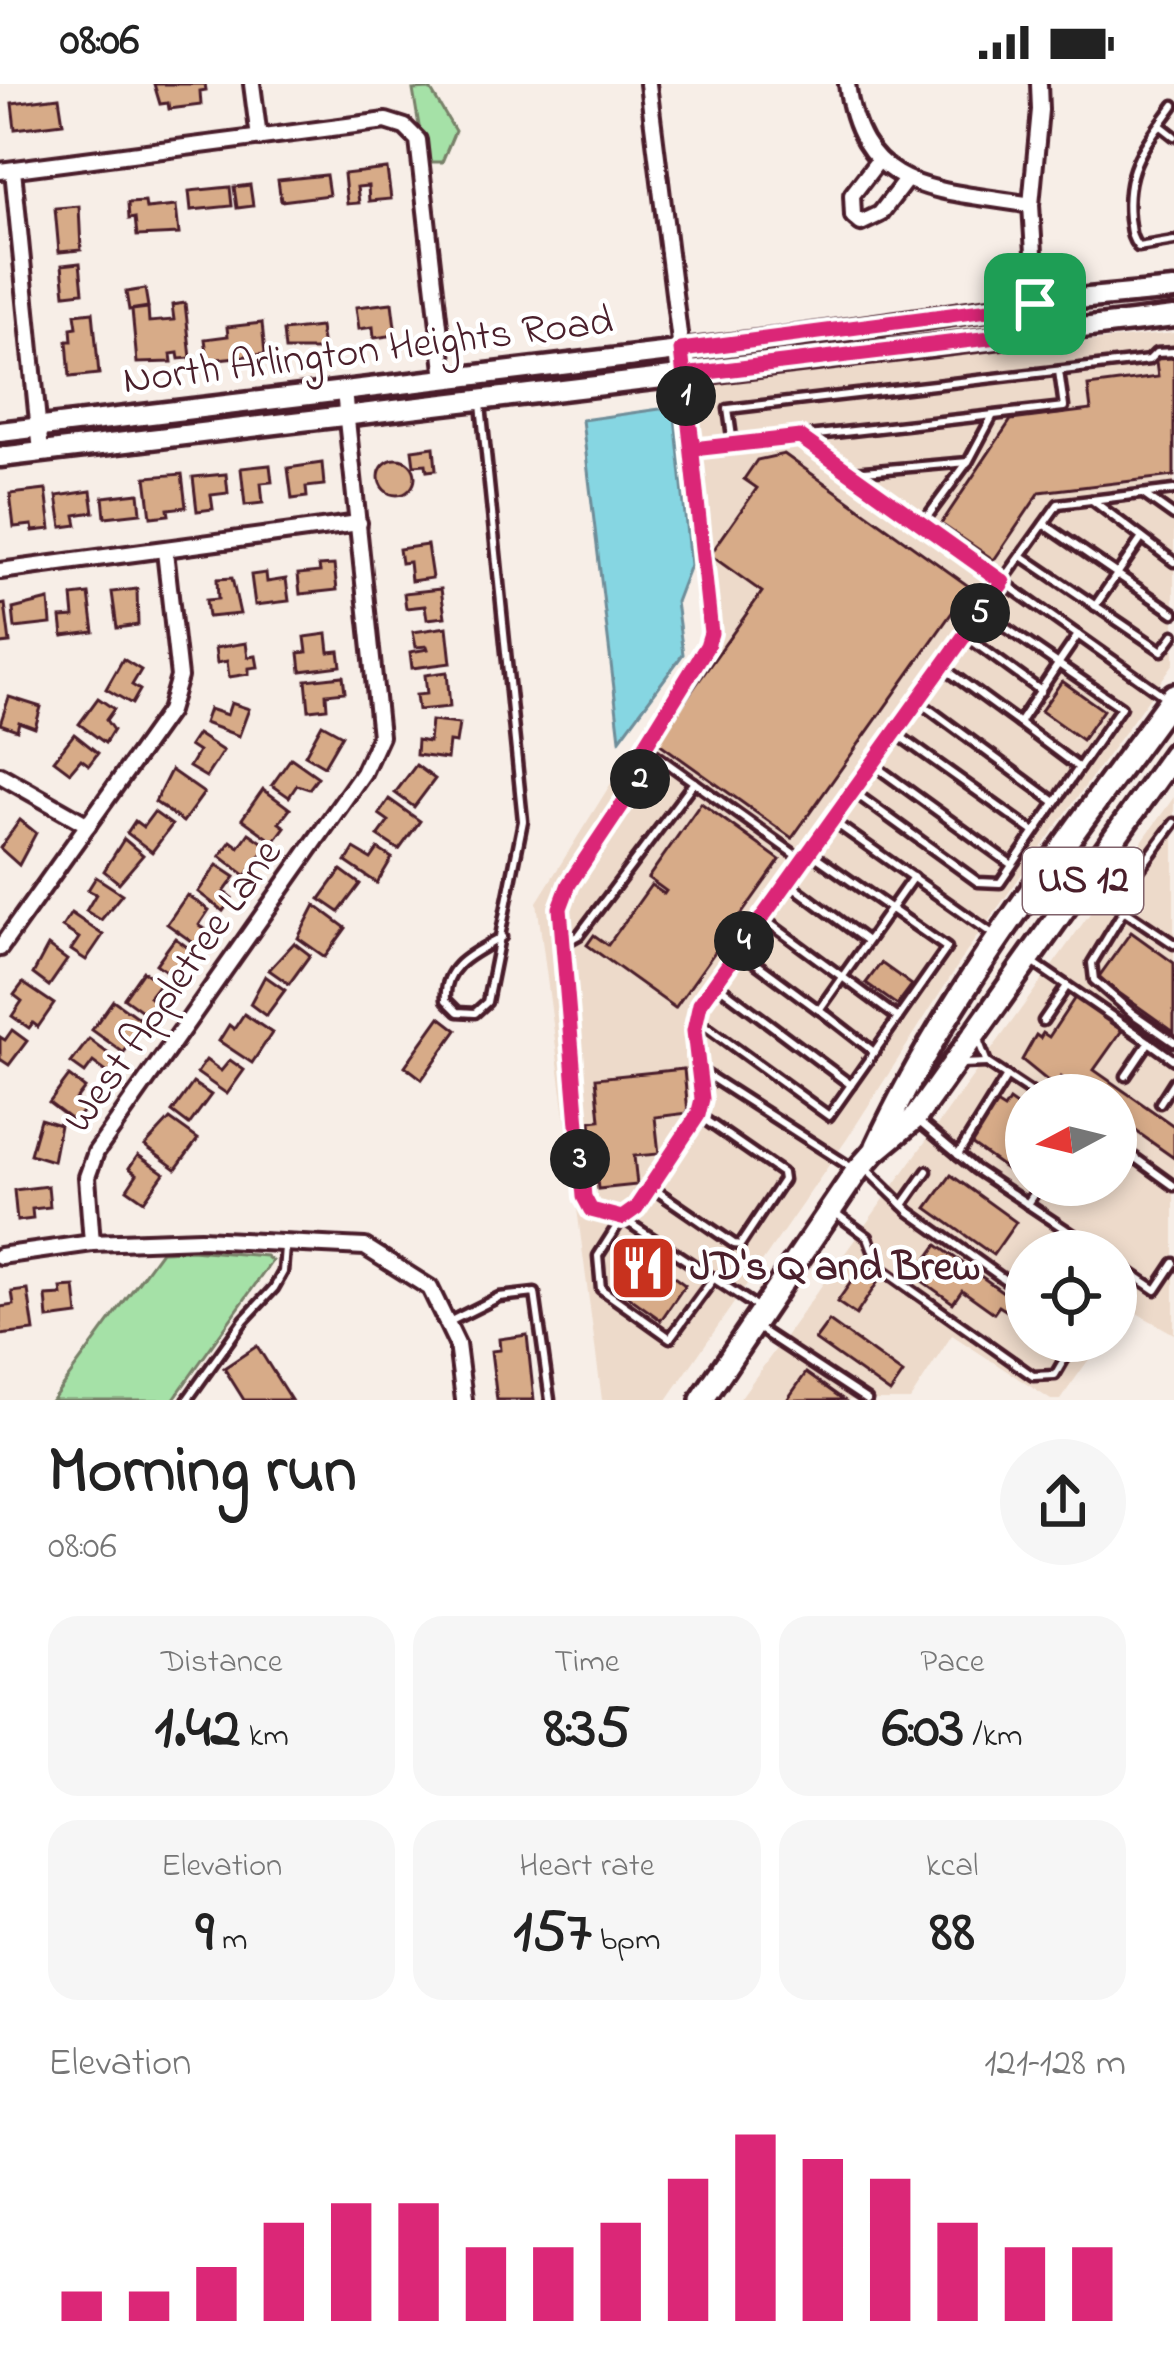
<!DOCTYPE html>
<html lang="en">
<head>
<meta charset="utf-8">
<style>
  :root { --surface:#fff; --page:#f6f6f6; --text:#222; --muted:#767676; --accent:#db2777 }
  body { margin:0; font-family:"Indie Flower",sans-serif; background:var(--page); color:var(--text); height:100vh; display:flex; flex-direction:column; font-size:45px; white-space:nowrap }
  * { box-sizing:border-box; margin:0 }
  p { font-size:39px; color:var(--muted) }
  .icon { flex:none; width:66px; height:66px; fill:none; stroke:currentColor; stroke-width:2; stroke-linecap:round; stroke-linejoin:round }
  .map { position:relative; height:1316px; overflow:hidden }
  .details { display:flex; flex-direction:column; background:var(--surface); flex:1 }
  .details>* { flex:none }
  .needle { width:78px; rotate:263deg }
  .tools { position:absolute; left:1005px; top:990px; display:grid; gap:24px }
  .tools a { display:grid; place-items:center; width:132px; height:132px; border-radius:50%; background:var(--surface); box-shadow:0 6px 18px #0003; font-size:60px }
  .pin { position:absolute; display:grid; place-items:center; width:102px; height:102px; color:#fff; margin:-51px; border-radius:24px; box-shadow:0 6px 18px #0006 }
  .km { position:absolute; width:60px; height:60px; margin:-30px; border-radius:50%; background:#222; color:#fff; font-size:33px; line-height:60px; text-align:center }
  .round { display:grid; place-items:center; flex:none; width:126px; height:126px; border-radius:63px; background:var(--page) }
  .overview { display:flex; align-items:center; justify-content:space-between; height:204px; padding:0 48px }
  h1 { font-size:66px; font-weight:700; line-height:90px }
  .stats { display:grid; grid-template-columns:repeat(3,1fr); gap:18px; height:204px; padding:12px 48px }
  .stats div { display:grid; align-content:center; border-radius:30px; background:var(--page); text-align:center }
  .stats b { font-size:60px; font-weight:700 }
  .stats small { font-size:33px; font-weight:400 }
  .stats p { font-size:33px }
  .chart { height:336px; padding:24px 48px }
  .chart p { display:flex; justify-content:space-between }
  .chart svg { width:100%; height:216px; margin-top:12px; stroke:var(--accent); stroke-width:6 }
  .status { display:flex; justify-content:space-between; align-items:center; height:84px; padding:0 60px; background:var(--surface); direction:ltr }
  .status svg { height:33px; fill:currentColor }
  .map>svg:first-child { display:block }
  .built { fill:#eddaca; fill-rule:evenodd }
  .green { fill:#a5e1a7; stroke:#788069; stroke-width:3 }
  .water { fill:#86d6e2; stroke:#6e8d99; stroke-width:3 }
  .building { fill:#d7ab88; stroke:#4a1f2b; stroke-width:3 }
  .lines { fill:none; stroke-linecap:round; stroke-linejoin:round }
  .service-casing { stroke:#4a1f2b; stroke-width:15 }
  .minor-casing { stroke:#4a1f2b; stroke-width:22 }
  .secondary-casing { stroke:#4a1f2b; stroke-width:27 }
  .primary-casing { stroke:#4a1f2b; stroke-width:30 }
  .service { stroke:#fff; stroke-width:6 }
  .minor { stroke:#fff; stroke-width:14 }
  .secondary { stroke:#fff; stroke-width:18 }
  .primary { stroke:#fff; stroke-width:21 }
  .route-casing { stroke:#fff; stroke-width:24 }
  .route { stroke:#db2777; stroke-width:15 }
  .labels { text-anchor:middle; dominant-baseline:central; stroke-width:9; stroke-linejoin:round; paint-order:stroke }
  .shield { fill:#fff; stroke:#80626b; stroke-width:3 }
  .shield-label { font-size:39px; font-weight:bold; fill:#4a1f2b }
  .street-label { font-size:42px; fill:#4a1f2b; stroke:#fff }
  .poi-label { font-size:42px; font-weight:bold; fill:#4a1f2b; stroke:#fff; text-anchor:start }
</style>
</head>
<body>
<div class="status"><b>08:06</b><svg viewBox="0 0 49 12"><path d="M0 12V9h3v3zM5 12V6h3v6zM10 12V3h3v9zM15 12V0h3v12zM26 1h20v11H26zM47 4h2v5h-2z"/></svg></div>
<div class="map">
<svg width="1174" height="1316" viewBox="0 0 1174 1316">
  <rect width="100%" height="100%" fill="#f7eee7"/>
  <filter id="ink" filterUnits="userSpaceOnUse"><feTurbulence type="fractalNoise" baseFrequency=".00833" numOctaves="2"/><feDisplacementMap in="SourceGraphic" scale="24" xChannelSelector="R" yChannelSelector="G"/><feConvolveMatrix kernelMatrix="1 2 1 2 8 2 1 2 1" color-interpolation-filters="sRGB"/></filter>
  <g filter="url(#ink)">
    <g class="built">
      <polygon points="1174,249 1174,579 971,861 847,1055 667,1316 602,1316 537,818 713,536 687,298"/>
      <path d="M1174 713V962L1112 921 1174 967V1250L1126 1223 1116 1236V1167H1026V1257H1102L1060 1316H1051L952 1251 910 1316H739ZM1026 1011H1116V1101H1026Z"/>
    </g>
    <g class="green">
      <polygon points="430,5 455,47 442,78 425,78 413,6"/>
      <polygon points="191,1166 266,1172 272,1177 173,1316 52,1316 161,1167"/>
    </g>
    <polygon class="water" points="674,323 690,481 676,518 683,570 620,655 582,336"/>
    <g class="building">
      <polygon points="154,0 205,0 206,6 200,7 201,21 169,25 168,19 160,20"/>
      <polygon points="59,13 63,39 15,45 12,19"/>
      <polygon points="387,85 391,115 369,117 368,102 357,103 359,119 347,120 344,90"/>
      <polygon points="326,91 329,111 281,117 278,96"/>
      <polygon points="250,101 253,122 237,124 234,103"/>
      <polygon points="230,103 232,122 191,126 189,107"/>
      <polygon points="145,118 146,125 176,122 179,150 137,152 135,134 129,135 128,119"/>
      <polygon points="79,122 81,166 59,168 55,124"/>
      <polygon points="80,179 83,208 65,210 62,181"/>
      <polygon points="145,205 148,223 129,226 126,208"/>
      <polygon points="185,219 191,274 179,275 178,269 171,270 172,278 137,279 132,226 148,224 149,238 174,236 172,221"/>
      <polygon points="392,219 396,251 374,254 373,243 359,245 356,223"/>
      <polygon points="93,228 99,290 70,293 67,257 72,257 71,244 77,243 75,230"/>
      <polygon points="262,239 265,270 208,276 205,255 228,252 227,243"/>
      <polygon points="320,243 323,266 285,266 283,247"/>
      <polygon points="1174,268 1174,392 1040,408 994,476 941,440 1011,336 1091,326 1088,302 1158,293 1155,271"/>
      <polygon points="434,363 436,386 427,387 426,380 414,381 412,366"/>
      <polygon points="784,370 970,503 792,754 656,657 762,508 710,471 757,404 744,395 757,376"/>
      <circle cx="397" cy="393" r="18"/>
      <polygon points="322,379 324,401 306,403 307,413 292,415 288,384"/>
      <polygon points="270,381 272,398 261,399 263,419 245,421 241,384"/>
      <polygon points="182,390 186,423 168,425 169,431 151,433 146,393"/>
      <polygon points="226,390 228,409 211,411 213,425 197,427 193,393"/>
      <polygon points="46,406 51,445 33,447 32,441 14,443 10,410"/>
      <polygon points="91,407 94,428 75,431 77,441 62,443 57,412"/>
      <polygon points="139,409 141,429 105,433 103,413"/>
      <polygon points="427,461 432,494 411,497 409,478 401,479 399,465"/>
      <polygon points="334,481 337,506 300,510 298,490 320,488 319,482"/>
      <polygon points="266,489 267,498 286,495 289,517 255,521 251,491"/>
      <polygon points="232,494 240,530 208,533 206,516 218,515 217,495"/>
      <polygon points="137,505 138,541 117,544 112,508"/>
      <polygon points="441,505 445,533 427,535 425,522 406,524 404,509"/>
      <polygon points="89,510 94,548 63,552 61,534 74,533 72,512"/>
      <polygon points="49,516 51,540 15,544 13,525"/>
      <polygon points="5,520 10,559 0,560 0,521"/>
      <polygon points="447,543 451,579 412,584 410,568 428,565 427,562 416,563 413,548"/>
      <polygon points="327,550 329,568 339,567 341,582 301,587 299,569 307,568 305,553"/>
      <polygon points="246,559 248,573 256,572 258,583 249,584 249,590 229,593 227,577 217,579 215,564"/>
      <polygon points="123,575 141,586 132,601 140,606 132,620 106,605"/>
      <polygon points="447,588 450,623 418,626 416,611 427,610 425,591"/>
      <polygon points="343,592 345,608 326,610 327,624 309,626 306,596"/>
      <polygon points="1062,597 1103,626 1082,656 1041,627"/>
      <polygon points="9,613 41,623 35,644 19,638 17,646 0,640"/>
      <polygon points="98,614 114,625 106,636 113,646 105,659 79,640"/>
      <polygon points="231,619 249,625 239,652 204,639 209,625 227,631"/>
      <polygon points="431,637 459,640 456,659 449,658 447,675 416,671 417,656 429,658"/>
      <polygon points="322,640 342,651 324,682 305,671"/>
      <polygon points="74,650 98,669 89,681 81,675 70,688 54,676"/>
      <polygon points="197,650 223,667 206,693 189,683 198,668 189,662"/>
      <polygon points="291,674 318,693 309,705 297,701 289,713 272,701"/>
      <polygon points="416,681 435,695 414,723 395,709"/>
      <polygon points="171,686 204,709 183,738 155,718"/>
      <polygon points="263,705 290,725 279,739 285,743 274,758 242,735"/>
      <polygon points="389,715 420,737 399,766 378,752 389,737 379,730"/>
      <polygon points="701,719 780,776 675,924 587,861 594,851 608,861 651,801 664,810 666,807 648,794"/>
      <polygon points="154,728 172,741 152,768 127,749 135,737 143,743"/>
      <polygon points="20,736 36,749 19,781 0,764"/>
      <polygon points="249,749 268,762 246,792 220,772 231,757 239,763"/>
      <polygon points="124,755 143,771 119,799 104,787"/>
      <polygon points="354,765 371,775 378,765 392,774 377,799 346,778"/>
      <polygon points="217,781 235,793 224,808 232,814 223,827 198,808"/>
      <polygon points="341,786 360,800 339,828 320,815"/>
      <polygon points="96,793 122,810 101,836 86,827 96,810 88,806"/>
      <polygon points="187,811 209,826 199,841 209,848 199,863 167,840"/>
      <polygon points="315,821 346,844 325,873 298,854"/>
      <polygon points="71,829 103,851 86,876 71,866 79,854 62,843"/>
      <polygon points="1131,848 1174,879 1174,948 1098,894"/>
      <polygon points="175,854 195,869 173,892 156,880"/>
      <polygon points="294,859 310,871 289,900 269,886"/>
      <polygon points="48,862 67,876 49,902 33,890"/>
      <polygon points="881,879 912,901 897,921 866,899"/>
      <polygon points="143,887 160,899 149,913 158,920 149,932 124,914"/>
      <polygon points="265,892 285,906 266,932 250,920"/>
      <polygon points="23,899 54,920 38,943 33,939 29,944 12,932 22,917 14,911"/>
      <polygon points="1078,909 1125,942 1094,986 1174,1042 1174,1074 1116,1033 1116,1011 1086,1011 1061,993 1054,1002 1022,976 1036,951 1040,954 1043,949 1049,953"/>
      <polygon points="113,916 141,936 124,969 92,946"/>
      <polygon points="244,930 272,949 252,979 219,957 229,941 234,945"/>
      <polygon points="440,933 457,946 422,995 405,982"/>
      <polygon points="12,946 27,957 9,981 0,975 0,953 5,956"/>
      <polygon points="89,955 118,977 109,990 93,978 85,989 71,979"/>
      <polygon points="206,976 221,987 230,976 244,986 227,1010 197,989"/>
      <polygon points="684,985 688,1029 655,1033 659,1070 634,1072 637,1101 598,1105 591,1037 600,1036 596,994"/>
      <polygon points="69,992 85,1004 75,1017 85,1024 74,1038 49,1019"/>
      <polygon points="193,999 211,1011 189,1041 172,1028"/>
      <polygon points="1009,1017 1026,1029 1026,1086 1020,1095 971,1060 996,1020 1004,1025"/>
      <polygon points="40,1035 60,1041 53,1077 30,1070"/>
      <polygon points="170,1035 198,1055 176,1085 145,1062"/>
      <polygon points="138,1071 164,1089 144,1117 127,1105 137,1090 129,1084"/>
      <polygon points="951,1091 1016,1138 993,1171 927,1124"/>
      <polygon points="48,1102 50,1123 32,1125 33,1135 17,1137 14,1106"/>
      <polygon points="937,1161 1020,1220 1013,1231 999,1222 994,1229 962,1206 953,1219 915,1192"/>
      <polygon points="637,1166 685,1201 661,1236 612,1201"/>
      <polygon points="863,1181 881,1193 856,1231 837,1218"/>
      <polygon points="75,1203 78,1231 48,1235 46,1212 62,1211 61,1204"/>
      <polygon points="28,1206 34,1247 0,1251 0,1223 14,1221 12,1208"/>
      <polygon points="829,1237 903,1290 890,1309 815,1256"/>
      <polygon points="527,1251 534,1316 497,1316 491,1267 500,1266 499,1255"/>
      <polygon points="257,1262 291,1316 244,1316 224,1284"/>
      <polygon points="806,1289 844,1316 787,1316"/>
    </g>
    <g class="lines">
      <defs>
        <g id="service">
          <path d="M1174 21C1145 61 1124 83 1129 135 1131 147 1130 153 1138 163L1174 157"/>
          <polyline points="1160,41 1174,52"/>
          <polyline points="681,268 711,549 707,562 642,667 640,694 570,800 559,823 559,841 583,1113 591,1126 622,1134 760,1225"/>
          <path d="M481 320 523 737 487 918 475 929 458 928 446 916C443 880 475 869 502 853"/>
          <polyline points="799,353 1168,615"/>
          <polyline points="733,360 728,325 1149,276 1156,269 1174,268"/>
          <polyline points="693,365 1064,323 1059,287"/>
          <polyline points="853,388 968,378 992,333"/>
          <polyline points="1143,410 1174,432"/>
          <polyline points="1092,416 1174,478"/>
          <polyline points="922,440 966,380"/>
          <polyline points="1044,440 1174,529"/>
          <polyline points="1022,472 1162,567 1174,551"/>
          <polyline points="1095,522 1142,454"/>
          <path d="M983 528 1121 623 1079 684 1019 639C1038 610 1058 580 1078 551"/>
          <polyline points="964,551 1041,607"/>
          <polyline points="941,582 1019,639"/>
          <polyline points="918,617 1055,718"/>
          <polyline points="894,648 1034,748"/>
          <polyline points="645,663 801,775"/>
          <polyline points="871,679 1012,781"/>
          <polyline points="851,706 978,798 1000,799 1079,684"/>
          <polyline points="830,735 994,851"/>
          <polyline points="786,797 867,857"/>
          <polyline points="1085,800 1174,860"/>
          <polyline points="1114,820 1174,739"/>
          <polyline points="1124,826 1092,879 1094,896 1132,929 1174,958"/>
          <polyline points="761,833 898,934 947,864 808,767"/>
          <polyline points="561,861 579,851 694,698"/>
          <polyline points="738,866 819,926 913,793"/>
          <polyline points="1034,879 1149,958 1126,992"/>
          <polyline points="715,899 851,1001"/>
          <polyline points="820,926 874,968"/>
          <polyline points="697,936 829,1032 898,934"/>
          <polyline points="1043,937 1067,902"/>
          <polyline points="979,958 987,979 1035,1011"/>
          <polyline points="1149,958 1174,976"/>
          <polyline points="961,980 987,979"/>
          <polyline points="698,985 852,1084"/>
          <polyline points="1160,1019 1174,997"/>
          <polyline points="918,1037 975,1085 1098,1167"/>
          <polyline points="1116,1060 1174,1102"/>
          <polyline points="958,1071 1007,992"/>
          <polyline points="865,1084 910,1128 1008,1198 1013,1197 1026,1180"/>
          <polyline points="651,1103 734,1160 740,1161 783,1096 782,1089 698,1031"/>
          <polyline points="1027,1120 1040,1101"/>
          <polyline points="903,1121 927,1087"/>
          <polyline points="834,1128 868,1153 879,1183 1033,1292 1055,1291 1069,1267 1056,1257"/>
          <polyline points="1116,1179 1156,1206 1174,1179"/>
          <path d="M714 1194 670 1254 601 1205 598 1172 622 1134 636 1124 698 1031C707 996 692 960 700 920L1058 420 1174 406"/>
          <polyline points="449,1238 499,1213 535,1209 550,1316"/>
          <polyline points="756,1243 867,1316"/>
          <polyline points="187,1316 244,1236 274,1204 283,1188 285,1163"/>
        </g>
        <g id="minor">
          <polyline points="252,0 259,54"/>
          <polyline points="648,0 681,266"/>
          <path d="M847 0C862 112 940 105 1031 121"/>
          <polyline points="1039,0 1040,26 1031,121 1039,248"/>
          <polyline points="878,77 852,111 853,132 861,139 880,130 906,96"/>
          <polyline points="13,86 41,368"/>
          <polyline points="0,87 386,37 405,43 418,56 445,295"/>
          <polyline points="0,487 359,439"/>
          <polyline points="0,691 88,741"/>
          <polyline points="0,864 169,627 179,593 165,467"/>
          <polyline points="92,1159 87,1093 96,1068 363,689 380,652 344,307"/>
          <polyline points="0,1172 92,1159 200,1155 365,1163 430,1204 457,1260 464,1316"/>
        </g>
        <g id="secondary">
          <polyline points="0,348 787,254 1035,219 1174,206"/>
          <polyline points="0,373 1174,233"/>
        </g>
        <g id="primary">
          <path d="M877 1062C950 904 1072 752 1174 611"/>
          <polyline points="702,1316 857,1087 874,1068 915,1034 1174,670"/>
        </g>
      </defs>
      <use href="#service" class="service-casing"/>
      <use href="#minor" class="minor-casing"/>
      <use href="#secondary" class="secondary-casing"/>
      <use href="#primary" class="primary-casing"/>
      <use href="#service" class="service"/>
      <use href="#minor" class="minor"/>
      <use href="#secondary" class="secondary"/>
      <use href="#primary" class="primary"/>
    </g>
  </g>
  <g class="lines" filter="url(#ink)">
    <defs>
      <polyline id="route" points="1035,220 681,266 711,549 707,562 642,667 640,694 569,800 560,824 584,1113 591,1126 622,1134 636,1124 698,1031 702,1015 694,947 700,920 1003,498 800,353 693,365 683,291 1039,248 1035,220"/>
    </defs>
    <use href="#route" class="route-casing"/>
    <use href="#route" class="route"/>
  </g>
  <defs>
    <symbol id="restaurant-square" viewBox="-11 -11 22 22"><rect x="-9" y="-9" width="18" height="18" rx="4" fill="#c8321e" stroke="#fff"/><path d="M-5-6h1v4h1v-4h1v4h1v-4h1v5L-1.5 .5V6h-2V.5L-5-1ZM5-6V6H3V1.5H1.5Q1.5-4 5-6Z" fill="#fff"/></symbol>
  </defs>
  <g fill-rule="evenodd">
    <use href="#restaurant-square" x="605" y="1146" width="76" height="76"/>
  </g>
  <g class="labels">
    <rect class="shield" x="1023" y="764" width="120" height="66" rx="9"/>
    <g class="shield-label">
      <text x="1083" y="797">US 12</text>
    </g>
    <g class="street-label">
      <text transform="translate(368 268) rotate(-7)">North Arlington Heights Road</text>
      <text transform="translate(174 903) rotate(-55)">West Appletree Lane</text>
    </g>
    <g class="poi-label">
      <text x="690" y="1184">JD's Q and Brew</text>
    </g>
  </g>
</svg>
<div class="tools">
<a><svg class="needle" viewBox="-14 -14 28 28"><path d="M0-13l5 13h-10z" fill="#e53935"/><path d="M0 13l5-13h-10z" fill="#767676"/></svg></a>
<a><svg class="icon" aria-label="locate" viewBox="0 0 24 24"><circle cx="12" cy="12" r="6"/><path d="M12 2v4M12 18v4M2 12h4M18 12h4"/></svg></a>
</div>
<div class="pin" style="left:1035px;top:220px;background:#1e9e55"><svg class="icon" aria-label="arrive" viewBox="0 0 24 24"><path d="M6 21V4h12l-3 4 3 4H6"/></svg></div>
<b class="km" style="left:686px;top:312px">1</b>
<b class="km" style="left:640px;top:695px">2</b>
<b class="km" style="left:580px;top:1075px">3</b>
<b class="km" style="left:744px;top:857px">4</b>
<b class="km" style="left:980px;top:529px">5</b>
</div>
<section class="details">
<div class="overview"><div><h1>Morning run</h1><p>08:06</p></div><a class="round"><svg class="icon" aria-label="share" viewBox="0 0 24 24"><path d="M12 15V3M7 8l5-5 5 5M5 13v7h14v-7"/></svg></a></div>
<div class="stats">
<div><p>Distance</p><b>1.42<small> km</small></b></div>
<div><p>Time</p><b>8:35</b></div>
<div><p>Pace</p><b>6:03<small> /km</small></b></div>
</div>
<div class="stats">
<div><p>Elevation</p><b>9<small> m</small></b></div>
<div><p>Heart rate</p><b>157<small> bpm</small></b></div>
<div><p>kcal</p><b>88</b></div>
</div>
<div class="chart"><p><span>Elevation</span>121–128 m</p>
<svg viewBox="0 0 160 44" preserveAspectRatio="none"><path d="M5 44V38M15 44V38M25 44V33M35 44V24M45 44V20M55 44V20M65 44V29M75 44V29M85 44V24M95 44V15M105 44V6M115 44V11M125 44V15M135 44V24M145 44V29M155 44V29"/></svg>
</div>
</section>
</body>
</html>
